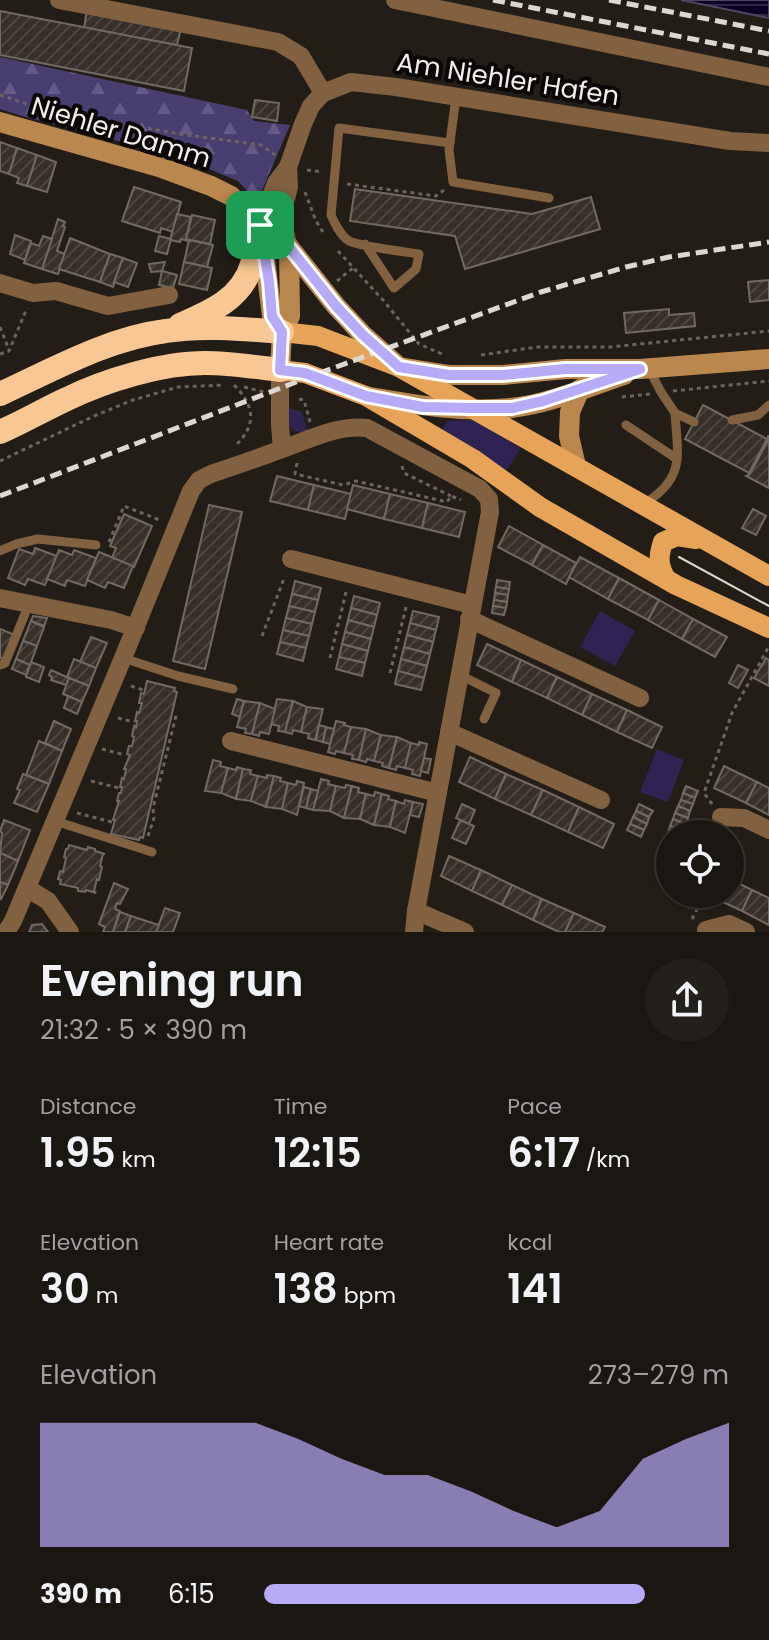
<!DOCTYPE html>
<html lang="en">
<head>
<meta charset="utf-8">
<style>
  :root { --surface:#1a1611; --page:#231f1a; --text:#f1f3f6; --muted:#9f9f9f; --line:#383531; --accent:#b7abf8 }
  body { margin:0; font-family:Poppins,sans-serif; background:var(--page); color:var(--text); height:100vh; display:flex; flex-direction:column; font-size:30px; white-space:nowrap }
  * { box-sizing:border-box; margin:0 }
  p { font-size:26px; color:var(--muted) }
  .icon { flex:none; width:44px; height:44px; fill:none; stroke:currentColor; stroke-width:2; stroke-linecap:round; stroke-linejoin:round }
  .map { position:relative; height:932px; overflow:hidden }
  .drawer { display:flex; flex-direction:column; background:var(--surface); flex:1 }
  .drawer>* { flex:none }
  .tools { position:absolute; left:656px; top:820px; display:grid; gap:16px }
  .tools a { display:grid; place-items:center; width:88px; height:88px; border-radius:50%; background:var(--surface); box-shadow:0 2px 6px #0004,0 0 0 2px var(--line); font-size:40px }
  .pin { position:absolute; display:grid; place-items:center; width:68px; height:68px; color:#fff; margin:-34px; border-radius:16px; box-shadow:0 4px 12px #0006 }
  .round { display:grid; place-items:center; flex:none; width:84px; height:84px; border-radius:42px; background:var(--page) }
  .headline { display:flex; align-items:center; justify-content:space-between; height:136px; padding:0 40px }
  h1 { font-size:44px; font-weight:600; line-height:60px }
  .figures { display:grid; grid-template-columns:repeat(3,1fr); gap:12px; height:136px; padding:8px 40px }
  .figures div { display:grid; align-content:center }
  .figures b { font-size:40px; font-weight:600 }
  .figures small { font-size:22px; font-weight:400 }
  .figures p { font-size:22px }
  .chart { height:224px; padding:16px 40px }
  .chart p { display:flex; justify-content:space-between }
  .chart svg { width:100%; height:144px; margin-top:8px; fill:var(--accent); opacity:.7 }
  ul { padding:0 40px; list-style:none; font-size:26px }
  li { display:grid; grid-template-columns:128px 96px 1fr; align-items:center; height:60px }
  li i { height:20px; border-radius:10px; background:var(--accent) }
  .map>svg:first-child { display:block }
  .green { fill:#2e2353 }
  .forest { fill:url(#forest-firs) }
  .water { fill:url(#water-rules); stroke:#4f475f; stroke-width:2 }
  .building { fill:url(#building-hatch); stroke:#716a63; stroke-width:2 }
  .lines { fill:none; stroke-linecap:round; stroke-linejoin:round }
  .path { stroke:#6b6560; stroke-width:3; stroke-dasharray:4 4; stroke-linecap:butt }
  .lane { stroke:#81613f; stroke-width:9 }
  .street { stroke:#81613f; stroke-width:18 }
  .secondary { stroke:#ba874e; stroke-width:20 }
  .primary { stroke:#e7a458; stroke-width:20 }
  .highway { stroke:#f8c794; stroke-width:24 }
  .tram { stroke:#ddd7d3; stroke-width:2 }
  .rail { stroke:#ddd7d3; stroke-width:5; stroke-dasharray:12 6; stroke-linecap:butt }
  .route-casing { stroke:#fff; stroke-width:16 }
  .route { stroke:#b7abf8; stroke-width:10 }
  .labels { text-anchor:middle; dominant-baseline:central; stroke-width:8; stroke-linejoin:round; paint-order:stroke }
  .street-label { font-size:26px; fill:#f3eeea; stroke:#0a0806 }
</style>
</head>
<body>
<div class="map">
<svg width="769" height="932" viewBox="0 0 769 932">
  <defs>
    <pattern id="forest-firs" width="22" height="20" patternUnits="userSpaceOnUse" patternTransform="scale(2)"><rect width="22" height="20" fill="#483e70"/><path d="M5 1l3.5 6h-7zM16 11l3.5 6h-7z" fill="#635a85"/></pattern>
    <pattern id="water-rules" width="6" height="5" patternUnits="userSpaceOnUse" patternTransform="scale(2)"><rect width="6" height="5" fill="#090024"/><path d="M0 2.5h6" fill="none" stroke="#2d2644"/></pattern>
    <pattern id="building-hatch" width="6" height="6" patternUnits="userSpaceOnUse" patternTransform="scale(2)"><rect width="6" height="6" fill="#37302a"/><path d="M-1 1l2-2M0 6l6-6M5 7l2-2" fill="none" stroke="#4b443f"/></pattern>
  </defs>
  <rect width="100%" height="100%" fill="#231d17"/>
  <g class="green">
    <path d="M285 407 302 412 308 432C289 435 287 422 285 407Z"/>
    <polygon points="472,420 521,448 506,471 441,431 447,421"/>
    <polygon points="600,611 635,631 615,666 580,647"/>
    <polygon points="657,749 684,760 668,802 640,792"/>
  </g>
  <polygon class="forest" points="0,57 247,110 254,121 290,125 257,202 238,181 180,157 22,116 0,109"/>
  <polygon class="water" points="681,0 769,0 769,18"/>
  <g class="building">
    <polygon points="87,10 181,28 177,45 84,28"/>
    <polygon points="0,11 192,48 184,91 0,55"/>
    <polygon points="255,100 279,103 277,121 252,117"/>
    <polygon points="0,142 17,148 9,174 0,171"/>
    <polygon points="17,148 37,155 27,186 17,183 19,178 9,174"/>
    <polygon points="37,155 56,162 47,192 27,186"/>
    <polygon points="134,187 181,202 173,232 161,228 160,233 122,221"/>
    <polygon points="355,189 532,214 591,197 600,229 465,269 455,236 350,221"/>
    <polygon points="177,214 191,217 186,239 188,241 181,239 180,242 170,240"/>
    <polygon points="192,215 215,220 210,244 186,239"/>
    <polygon points="58,219 65,222 63,226 65,227 57,251 65,254 58,274 42,269"/>
    <polygon points="15,235 31,241 25,260 10,254"/>
    <polygon points="43,236 52,239 42,269 24,263 31,243 39,246"/>
    <polygon points="159,236 171,239 167,254 155,251"/>
    <polygon points="70,238 110,254 100,282 59,269"/>
    <polygon points="189,240 213,245 207,267 184,262"/>
    <polygon points="110,254 123,258 113,287 100,282"/>
    <polygon points="123,258 137,263 128,287 114,282"/>
    <polygon points="165,262 162,271 151,272 149,264"/>
    <polygon points="184,262 212,268 207,290 179,284"/>
    <polygon points="162,271 177,275 173,288 159,285"/>
    <polygon points="769,280 769,300 750,302 748,282"/>
    <polygon points="669,309 669,315 694,313 695,326 626,333 624,313"/>
    <polygon points="703,405 767,439 749,473 685,439"/>
    <polygon points="768,436 769,436 769,488 746,476 750,474 768,440"/>
    <polygon points="277,476 314,485 308,510 270,501"/>
    <polygon points="314,485 351,494 345,519 308,510"/>
    <polygon points="353,485 390,494 384,519 347,509"/>
    <polygon points="390,494 428,503 422,528 384,519"/>
    <polygon points="428,503 465,512 459,537 422,528"/>
    <polygon points="209,505 242,512 205,669 173,661"/>
    <polygon points="753,509 766,516 756,535 742,528"/>
    <polygon points="124,514 152,526 134,567 112,558 116,548 110,546"/>
    <polygon points="509,526 543,545 532,565 498,547"/>
    <polygon points="543,545 576,563 566,584 532,565"/>
    <polygon points="35,548 57,556 45,585 28,579 25,585 8,578 19,549 33,554"/>
    <polygon points="59,550 72,555 74,550 96,558 85,586 67,580 65,586 47,579"/>
    <polygon points="99,552 133,566 124,588 108,582 105,588 87,580"/>
    <polygon points="580,557 619,578 608,599 569,577"/>
    <polygon points="619,578 659,600 648,620 608,599"/>
    <polygon points="497,580 510,582 509,589 496,587"/>
    <polygon points="295,581 321,588 318,600 292,594"/>
    <polygon points="496,587 509,589 508,595 495,593"/>
    <polygon points="495,593 508,595 507,602 494,600"/>
    <polygon points="292,594 318,600 315,612 289,606"/>
    <polygon points="354,596 380,603 377,615 351,608"/>
    <polygon points="494,600 507,602 506,608 493,606"/>
    <polygon points="659,600 693,619 682,639 648,620"/>
    <polygon points="289,606 315,612 312,624 286,618"/>
    <polygon points="493,606 506,608 504,615 492,613"/>
    <polygon points="351,608 377,615 374,627 348,620"/>
    <polygon points="413,611 439,617 436,630 410,623"/>
    <polygon points="33,616 47,618 44,626 31,621"/>
    <polygon points="286,618 312,624 309,636 283,630"/>
    <polygon points="693,619 727,637 715,657 682,639"/>
    <polygon points="348,620 374,627 371,639 345,632"/>
    <polygon points="31,621 44,627 37,646 23,641"/>
    <polygon points="410,623 436,630 433,642 407,635"/>
    <polygon points="0,629 15,635 6,660 0,658"/>
    <polygon points="283,630 309,636 306,648 280,642"/>
    <polygon points="345,632 371,639 368,651 342,644"/>
    <polygon points="407,635 433,642 430,654 404,647"/>
    <polygon points="91,637 107,643 96,668 80,662"/>
    <polygon points="23,641 37,646 30,665 16,659"/>
    <polygon points="280,642 306,648 303,661 277,654"/>
    <polygon points="342,644 368,651 365,663 339,657"/>
    <polygon points="487,644 521,660 512,682 477,665"/>
    <polygon points="404,647 430,654 427,666 401,659"/>
    <polygon points="339,657 365,663 362,676 336,669"/>
    <polygon points="766,658 769,660 769,686 754,678"/>
    <polygon points="16,659 30,665 26,675 12,669"/>
    <polygon points="74,659 96,668 89,686 67,677"/>
    <polygon points="401,659 427,666 424,678 398,671"/>
    <polygon points="521,660 557,677 547,698 512,682"/>
    <polygon points="31,662 44,667 39,682 26,677"/>
    <polygon points="738,665 748,670 738,688 729,683"/>
    <polygon points="51,670 69,678 66,685 51,680 52,677 49,675"/>
    <polygon points="398,671 424,678 421,690 395,684"/>
    <polygon points="557,677 592,694 582,715 547,698"/>
    <polygon points="69,678 89,686 82,702 63,694"/>
    <polygon points="147,681 175,688 174,691 177,692 143,838 140,837 139,840 111,834 115,820 113,820 119,801 117,801 119,793 121,793 122,787 120,787 122,778 124,779 126,769 124,769 130,755 127,754 129,746 132,746 134,737 132,736 134,726 136,727 137,721 135,721 137,712 139,713 142,703 139,703 141,693 144,694"/>
    <polygon points="592,694 627,710 617,732 582,715"/>
    <polygon points="68,696 82,702 77,714 64,708"/>
    <polygon points="237,699 244,701 240,717 232,714"/>
    <polygon points="277,699 293,701 285,732 278,731 279,726 271,724"/>
    <polygon points="244,701 260,703 252,734 245,733 246,729 237,727"/>
    <polygon points="293,701 307,707 301,732 293,730 292,734 285,732"/>
    <polygon points="260,703 275,709 269,734 260,732 259,736 252,734"/>
    <polygon points="307,707 323,709 315,740 308,738 309,734 301,732"/>
    <polygon points="627,710 662,727 652,748 617,732"/>
    <polygon points="54,721 71,729 62,751 45,743"/>
    <polygon points="336,721 345,723 344,725 351,727 344,753 336,751 335,754 328,752"/>
    <polygon points="319,725 326,727 323,742 316,740"/>
    <polygon points="326,727 334,729 330,744 323,742"/>
    <polygon points="351,727 366,729 359,760 352,759 353,755 344,753"/>
    <polygon points="366,729 381,735 374,761 367,759 366,762 359,760"/>
    <polygon points="381,735 397,737 389,768 382,766 383,763 374,761"/>
    <polygon points="397,737 411,743 405,768 397,766 396,770 389,768"/>
    <polygon points="39,741 62,751 49,784 26,775"/>
    <polygon points="419,742 427,744 420,776 412,774 413,770 405,768 411,743 419,745"/>
    <polygon points="470,757 506,774 495,799 459,782"/>
    <polygon points="424,758 431,759 428,773 421,771"/>
    <polygon points="213,760 221,762 220,766 228,768 221,793 205,791"/>
    <polygon points="724,766 757,782 746,803 714,788"/>
    <polygon points="237,767 243,769 236,799 221,793 228,768 236,770"/>
    <polygon points="243,769 251,770 250,774 258,776 251,801 236,799"/>
    <polygon points="23,774 49,784 37,812 14,803 20,790 17,789"/>
    <polygon points="506,774 543,790 531,815 495,799"/>
    <polygon points="267,775 274,776 266,807 251,801 258,776 267,778"/>
    <polygon points="274,776 281,778 280,781 288,783 282,809 266,807"/>
    <polygon points="321,779 329,781 328,784 336,786 330,811 313,810"/>
    <polygon points="297,781 304,783 297,815 282,809 288,783 296,785"/>
    <polygon points="757,782 769,788 769,815 746,803"/>
    <polygon points="346,785 352,786 344,818 330,811 336,786 345,788"/>
    <polygon points="352,786 359,788 358,792 366,794 360,819 344,818"/>
    <polygon points="686,786 698,791 695,798 683,793"/>
    <polygon points="304,787 311,789 306,808 299,806"/>
    <polygon points="311,789 318,791 313,810 306,808"/>
    <polygon points="543,790 579,807 568,832 531,815"/>
    <polygon points="375,792 382,794 374,825 360,819 366,794 374,796"/>
    <polygon points="683,793 695,798 693,804 681,800"/>
    <polygon points="382,794 389,796 388,799 396,801 390,827 374,825"/>
    <polygon points="405,800 413,802 405,833 390,827 396,801 404,804"/>
    <polygon points="681,800 693,804 690,811 678,806"/>
    <polygon points="413,802 423,804 419,817 410,815"/>
    <polygon points="462,804 475,810 469,824 456,818"/>
    <polygon points="639,804 653,811 649,817 636,811"/>
    <polygon points="678,806 690,811 688,818 675,813"/>
    <polygon points="579,807 614,824 603,848 568,832"/>
    <polygon points="636,811 649,817 647,824 633,817"/>
    <polygon points="675,813 688,818 685,824 673,819"/>
    <polygon points="633,817 647,824 644,830 630,824"/>
    <polygon points="673,819 685,824 683,831 670,826"/>
    <polygon points="4,820 30,830 18,861 0,853 2,833 0,831"/>
    <polygon points="460,820 474,826 466,844 452,838"/>
    <polygon points="630,824 644,830 641,837 627,830"/>
    <polygon points="670,826 683,831 681,834 668,833"/>
    <polygon points="69,845 87,850 88,847 95,849 95,851 105,854 103,854 100,866 102,867 99,880 97,879 94,891 96,893 86,890 85,892 78,891 78,888 60,884 61,880 58,879 60,871 63,872 66,858 64,857 66,849 68,849"/>
    <polygon points="0,853 18,861 8,885 0,882"/>
    <polygon points="449,856 481,870 472,891 441,876"/>
    <polygon points="481,870 512,885 502,905 472,891"/>
    <polygon points="730,879 752,890 742,911 710,896 711,894 730,894"/>
    <polygon points="0,882 8,885 1,899 0,898"/>
    <polygon points="114,883 128,889 120,904 117,903 115,909 120,911 113,932 103,932 105,927 99,924"/>
    <polygon points="512,885 542,899 533,920 502,905"/>
    <polygon points="752,890 769,898 769,925 742,911"/>
    <polygon points="542,899 574,913 565,932 559,932 533,920"/>
    <polygon points="165,908 180,913 173,932 156,932"/>
    <polygon points="120,912 131,916 125,932 113,932"/>
    <polygon points="574,913 605,927 602,932 565,932"/>
    <polygon points="131,916 159,925 156,932 125,932"/>
    <polygon points="42,924 48,932 29,932 32,925"/>
  </g>
  <g class="lines">
    <g class="path">
      <polyline points="0,95 45,110 180,134 261,145 275,155"/>
      <polyline points="307,170 323,172"/>
      <polyline points="347,184 436,196 444,190"/>
      <polyline points="305,192 316,221 323,232"/>
      <polyline points="338,251 383,300 419,344 442,354"/>
      <polyline points="337,281 353,268"/>
      <polyline points="0,327 9,350"/>
      <polyline points="0,354 9,351 27,308"/>
      <polyline points="481,355 537,347 610,347 769,331"/>
      <path d="M234 385C255 406 257 425 235 446"/>
      <polyline points="244,387 264,392"/>
      <polyline points="673,391 769,381"/>
      <polyline points="622,397 650,394"/>
      <polyline points="299,399 304,400 310,422"/>
      <polyline points="0,461 94,416 133,400 178,387 224,385"/>
      <polyline points="297,463 295,474 343,485 356,481 447,502 451,496 461,500"/>
      <polyline points="402,466 404,473 451,496"/>
      <polyline points="109,542 124,506 162,521"/>
      <polyline points="262,636 285,576"/>
      <polyline points="330,658 346,592"/>
      <polyline points="390,673 406,607"/>
      <polyline points="131,686 143,690"/>
      <polyline points="118,718 134,722"/>
      <polyline points="102,749 125,755"/>
      <polyline points="91,781 119,788"/>
      <polyline points="712,804 704,793 732,713 768,648"/>
      <polyline points="77,813 112,822"/>
      <polyline points="148,836 154,818 153,808 177,712"/>
      <polyline points="692,919 705,894"/>
    </g>
    <g class="lane">
      <polyline points="456,97 449,150 453,182 549,198"/>
      <path d="M365 244 394 288 416 269 419 254C406 252 358 246 349 241 340 235 335 224 331 215L339 128 450 143"/>
      <polyline points="649,369 661,392 675,413 694,422"/>
      <polyline points="732,420 758,415 769,405"/>
      <polyline points="626,425 677,459"/>
      <path d="M644 504C685 478 678 457 675 413"/>
      <polyline points="0,551 16,544 38,539 96,545"/>
      <polyline points="123,658 178,676 233,689"/>
      <polyline points="0,665 5,663 29,604"/>
      <polyline points="458,678 468,679 496,693 484,719"/>
      <polyline points="55,821 152,852"/>
    </g>
    <g class="street">
      <polyline points="59,0 278,42 301,56 323,93"/>
      <polyline points="395,0 769,77"/>
      <polyline points="288,167 289,187 283,210 284,228 289,247"/>
      <polyline points="260,225 276,183 288,167 303,124 311,106 323,93 351,82 396,87 730,141 769,143"/>
      <polyline points="0,283 33,293 56,291 108,306 169,295"/>
      <polyline points="280,370 280,425 282,449"/>
      <polyline points="291,559 472,605"/>
      <polyline points="0,598 111,620 136,628"/>
      <polyline points="469,619 640,698"/>
      <polyline points="449,732 601,800"/>
      <polyline points="231,741 438,793"/>
      <polyline points="721,817 744,818 769,830"/>
      <polyline points="27,888 48,901 70,932"/>
      <polyline points="416,911 465,932"/>
      <polyline points="706,930 729,924 746,932"/>
      <path d="M6 932 13 921 123 658 191 491 199 480 211 474C235 466 258 458 282 449 308 440 339 424 367 428L480 489 489 499 490 512 416 911 414 932"/>
    </g>
    <g class="secondary">
      <polyline points="0,122 162,168 211,186 231,196 260,225 289,247 336,306 363,335 399,367 449,375 503,375 566,369 640,369 769,359"/>
      <polyline points="262,235 272,316 282,332"/>
      <polyline points="280,370 282,332 290,316 289,247"/>
      <path d="M370 397C416 405 464 413 511 408 549 404 588 387 624 375"/>
      <polyline points="576,466 569,436 570,412 580,389"/>
    </g>
    <g class="primary">
      <polyline points="282,332 318,336 399,367 769,576"/>
      <polyline points="280,370 305,373 366,396 473,459 540,507 676,585 769,628"/>
      <path d="M666 579C658 565 658 557 663 542L677 536 696 539"/>
    </g>
    <g class="highway">
      <path d="M180 325C210 312 242 299 252 264 256 251 258 238 260 225"/>
      <path d="M0 394C52 370 109 338 166 331 203 325 244 329 282 332"/>
      <path d="M0 432C23 422 45 409 67 399 106 380 162 363 205 363 230 363 255 367 280 370"/>
    </g>
    <polyline class="tram" points="679,557 769,606"/>
    <g class="rail">
      <polyline points="493,0 769,54"/>
      <polyline points="609,0 769,31"/>
      <polyline points="0,496 317,374 541,292 626,267 669,257 769,242"/>
    </g>
  </g>
  <g class="lines">
    <defs>
      <polygon id="route" points="260,225 289,247 336,306 363,335 399,367 449,375 503,375 566,369 640,369 543,401 512,408 472,408 423,407 366,396 305,373 280,370 282,332 272,316 269,282"/>
    </defs>
    <use href="#route" class="route-casing"/>
    <use href="#route" class="route"/>
  </g>
  <g class="labels">
    <g class="street-label">
      <text transform="translate(508 79) rotate(9)">Am Niehler Hafen</text>
      <text transform="translate(121 132) rotate(17)">Niehler Damm</text>
    </g>
  </g>
</svg>
<div class="tools">
<a><svg class="icon" aria-label="locate" viewBox="0 0 24 24"><circle cx="12" cy="12" r="6"/><path d="M12 2v4M12 18v4M2 12h4M18 12h4"/></svg></a>
</div>
<div class="pin" style="left:260px;top:225px;background:#1e9e55"><svg class="icon" aria-label="arrive" viewBox="0 0 24 24"><path d="M6 21V4h12l-3 4 3 4H6"/></svg></div>
</div>
<section class="drawer">
<div class="headline"><div><h1>Evening run</h1><p>21:32 · 5 × 390 m</p></div><a class="round"><svg class="icon" aria-label="share" viewBox="0 0 24 24"><path d="M12 15V3M7 8l5-5 5 5M5 13v7h14v-7"/></svg></a></div>
<div class="figures">
<div><p>Distance</p><b>1.95<small> km</small></b></div>
<div><p>Time</p><b>12:15</b></div>
<div><p>Pace</p><b>6:17<small> /km</small></b></div>
</div>
<div class="figures">
<div><p>Elevation</p><b>30<small> m</small></b></div>
<div><p>Heart rate</p><b>138<small> bpm</small></b></div>
<div><p>kcal</p><b>141</b></div>
</div>
<div class="chart"><p><span>Elevation</span>273–279 m</p>
<svg viewBox="0 0 160 44" preserveAspectRatio="none"><path d="M0 44V6L10 6L20 6L30 6L40 6L50 6L60 11L70 17L80 22L90 22L100 27L110 33L120 38L130 33L140 17L150 11L160 6V44z"/></svg>
</div>
<ul>
<li><b>390 m</b>6:15<i style="width:82%"></i></li>
</ul>
</section>
</body>
</html>
